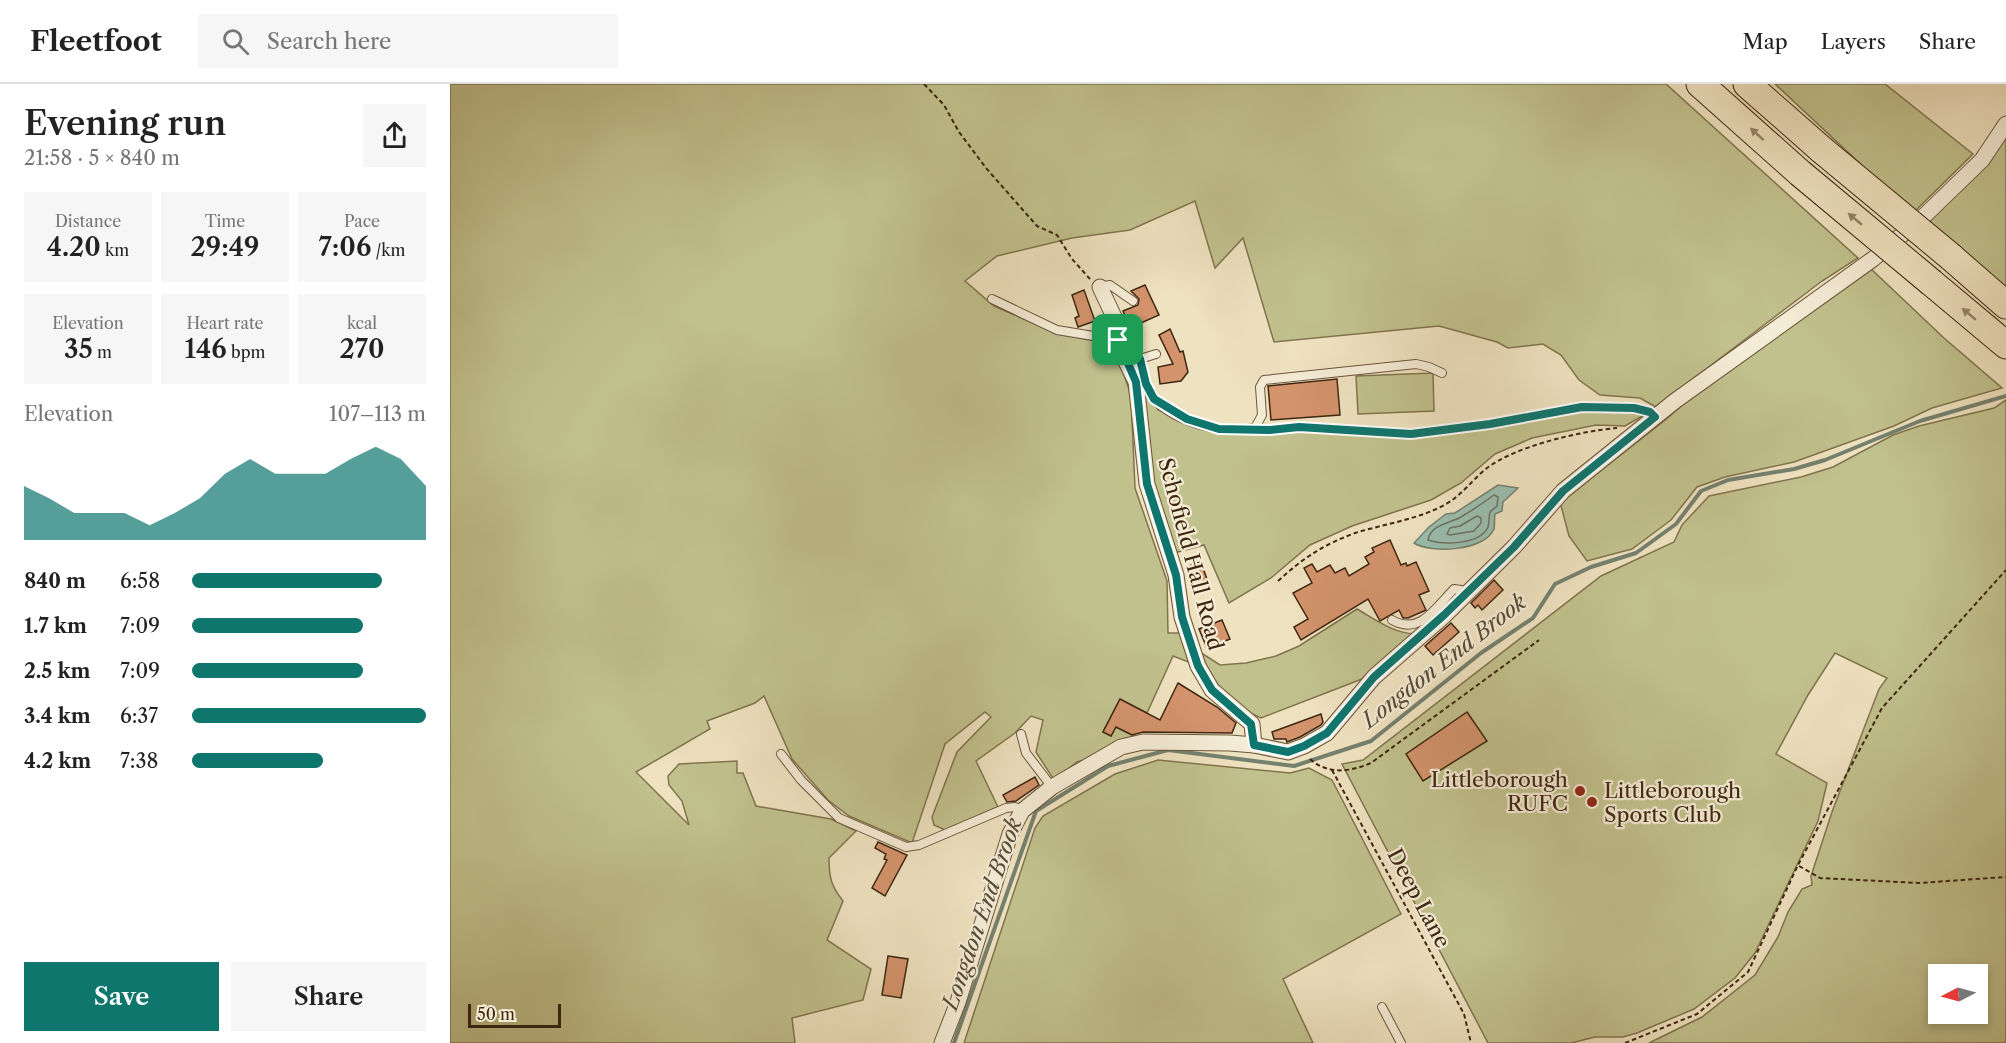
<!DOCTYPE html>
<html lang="en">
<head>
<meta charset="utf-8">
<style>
  :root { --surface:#fff; --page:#f6f6f6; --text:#222; --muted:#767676; --line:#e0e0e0; --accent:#0f766e }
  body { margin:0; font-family:"Libre Caslon Text",serif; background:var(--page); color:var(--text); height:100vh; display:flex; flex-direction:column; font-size:22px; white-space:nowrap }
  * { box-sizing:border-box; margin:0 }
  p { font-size:20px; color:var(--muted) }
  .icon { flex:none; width:33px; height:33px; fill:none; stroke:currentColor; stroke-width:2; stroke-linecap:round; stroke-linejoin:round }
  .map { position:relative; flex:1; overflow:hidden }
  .drawer { display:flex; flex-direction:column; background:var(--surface); width:450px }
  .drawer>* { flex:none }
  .needle { width:39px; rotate:264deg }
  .controls { position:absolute; left:1478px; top:880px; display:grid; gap:12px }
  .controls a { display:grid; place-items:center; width:60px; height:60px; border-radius:0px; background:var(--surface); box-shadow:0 3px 9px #0003; font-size:30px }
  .scale { position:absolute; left:18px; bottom:15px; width:93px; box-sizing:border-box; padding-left:6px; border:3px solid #3e2610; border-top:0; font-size:16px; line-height:21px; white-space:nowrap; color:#3e2610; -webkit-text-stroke:4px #f5ecd6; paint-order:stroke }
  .pin { position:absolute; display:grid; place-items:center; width:51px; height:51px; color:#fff; margin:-26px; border-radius:12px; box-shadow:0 3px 9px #0006 }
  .round { display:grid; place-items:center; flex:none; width:63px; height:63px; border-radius:0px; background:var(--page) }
  .overview { display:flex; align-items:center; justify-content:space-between; height:102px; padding:0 24px }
  h1 { font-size:33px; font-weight:600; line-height:45px }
  .metrics { display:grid; grid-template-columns:repeat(3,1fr); gap:9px; height:102px; padding:6px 24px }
  .metrics div { display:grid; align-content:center; border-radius:0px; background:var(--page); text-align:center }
  .metrics b { font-size:26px; font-weight:600 }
  .metrics small { font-size:16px; font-weight:400 }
  .metrics p { font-size:16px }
  .chart { height:168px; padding:12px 24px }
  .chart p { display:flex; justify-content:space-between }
  .chart svg { width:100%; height:108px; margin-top:6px; fill:var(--accent); opacity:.7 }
  .action { display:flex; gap:12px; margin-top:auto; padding:12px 24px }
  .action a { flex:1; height:69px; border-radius:0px; background:var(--accent); color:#fff; font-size:24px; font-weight:600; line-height:69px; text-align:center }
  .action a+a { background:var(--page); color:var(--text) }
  ul { padding:0 24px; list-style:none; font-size:20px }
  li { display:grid; grid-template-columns:96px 72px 1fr; align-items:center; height:45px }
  li i { height:15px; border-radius:8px; background:var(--accent) }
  header { display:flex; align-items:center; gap:36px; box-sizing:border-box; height:84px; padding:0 30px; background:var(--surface); border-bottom:2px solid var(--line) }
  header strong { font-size:28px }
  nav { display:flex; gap:33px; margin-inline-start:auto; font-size:21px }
  .search { width:420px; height:54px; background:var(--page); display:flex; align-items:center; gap:15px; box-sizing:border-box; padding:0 21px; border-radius:0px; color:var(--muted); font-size:22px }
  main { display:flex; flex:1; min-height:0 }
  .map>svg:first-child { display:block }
  .green { fill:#c1c18d; stroke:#80744e; stroke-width:1.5; fill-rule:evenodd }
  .water { fill:#9abeaf; stroke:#75816f; stroke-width:1.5 }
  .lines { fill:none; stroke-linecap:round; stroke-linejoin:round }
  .shore { stroke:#6c7260; stroke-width:1.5 }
  .stream { stroke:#75816f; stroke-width:4 }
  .building { fill:#d3936c; stroke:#3e2610; stroke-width:1.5 }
  .lane-casing { stroke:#6a553c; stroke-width:10 }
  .street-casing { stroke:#6a553c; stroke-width:17 }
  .highway-casing { stroke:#3e2610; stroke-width:29 }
  .path { stroke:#3e2610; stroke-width:2; stroke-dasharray:4.5 3; stroke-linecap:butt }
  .lane { stroke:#f5ecd6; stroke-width:8 }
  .street { stroke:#f5ecd6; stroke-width:15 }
  .highway { stroke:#efe2c0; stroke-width:27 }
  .highway-bridge-casing { stroke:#3e2610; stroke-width:29; stroke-linecap:butt }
  .highway-bridge { stroke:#efe2c0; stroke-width:27 }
  .oneway { fill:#968468 }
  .route-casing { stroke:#fff; stroke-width:12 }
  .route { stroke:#0f766e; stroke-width:8 }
  .poi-dot { fill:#8f2418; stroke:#f5ecd6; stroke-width:2 }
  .labels { text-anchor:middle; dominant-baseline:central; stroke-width:4.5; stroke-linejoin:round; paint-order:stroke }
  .street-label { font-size:21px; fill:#3e2610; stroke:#f5ecd6 }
  .poi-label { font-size:21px; fill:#3e2610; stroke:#f5ecd6; text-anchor:end }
  .water-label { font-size:22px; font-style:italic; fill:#554c38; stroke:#f5ecd6 }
</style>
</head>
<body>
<header>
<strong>Fleetfoot</strong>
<div class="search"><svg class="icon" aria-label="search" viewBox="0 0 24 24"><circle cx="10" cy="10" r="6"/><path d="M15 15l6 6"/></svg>Search here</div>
<nav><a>Map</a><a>Layers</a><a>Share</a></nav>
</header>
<main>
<section class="drawer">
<div class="overview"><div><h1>Evening run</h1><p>21:58 · 5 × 840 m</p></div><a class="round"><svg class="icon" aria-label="share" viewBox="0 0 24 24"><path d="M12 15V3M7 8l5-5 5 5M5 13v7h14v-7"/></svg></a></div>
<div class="metrics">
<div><p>Distance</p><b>4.20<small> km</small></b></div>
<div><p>Time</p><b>29:49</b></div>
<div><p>Pace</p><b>7:06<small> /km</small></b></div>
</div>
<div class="metrics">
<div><p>Elevation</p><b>35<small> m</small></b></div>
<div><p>Heart rate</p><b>146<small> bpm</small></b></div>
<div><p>kcal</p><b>270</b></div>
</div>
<div class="chart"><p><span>Elevation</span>107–113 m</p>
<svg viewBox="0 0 160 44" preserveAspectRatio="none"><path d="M0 44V22L10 27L20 33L30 33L40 33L50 38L60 33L70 27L80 17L90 11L100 17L110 17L120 17L130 11L140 6L150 11L160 22V44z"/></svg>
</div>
<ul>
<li><b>840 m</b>6:58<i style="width:81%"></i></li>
<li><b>1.7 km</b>7:09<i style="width:73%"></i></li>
<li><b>2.5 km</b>7:09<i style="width:73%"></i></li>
<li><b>3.4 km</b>6:37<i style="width:100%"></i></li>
<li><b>4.2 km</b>7:38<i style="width:56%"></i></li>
</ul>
<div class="action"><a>Save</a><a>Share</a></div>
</section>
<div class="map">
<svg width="1556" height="959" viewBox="0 0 1556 959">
  <rect width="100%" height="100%" fill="#efe2c0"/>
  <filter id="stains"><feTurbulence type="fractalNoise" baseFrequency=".00333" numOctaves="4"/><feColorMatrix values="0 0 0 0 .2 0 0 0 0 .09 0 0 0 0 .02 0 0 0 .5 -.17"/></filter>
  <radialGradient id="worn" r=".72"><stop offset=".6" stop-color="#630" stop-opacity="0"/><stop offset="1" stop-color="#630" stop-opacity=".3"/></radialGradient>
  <g class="green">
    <path d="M0 0H1216L1408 174 1372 197 1206 323 1190 314 1150 311 1129 296 1111 271 1093 260 1058 264 1047 258 989 242 824 258 793 154 765 184 745 117 680 146 622 154 547 172 515 197 544 222 608 250 663 260 681 311 685 404 717 497 718 549H730L741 579 723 572 697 629 670 615 653 648 661 652 666 643 686 653 642 674 627 678 604 696 586 668 593 636 581 632 565 649 526 677 548 723 495 746 484 741 482 733 507 668 541 633 535 628 495 660 462 759 399 732 378 716 342 675 314 612 305 619 257 637 260 645 186 688 239 741 232 717 219 701 218 692 229 680 287 677V689H293L306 722 381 735 406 747 379 774C379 793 381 802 393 817L377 856 421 885 413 916 342 934 345 959H0Z"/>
    <polygon points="1325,0 1435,0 1523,70 1463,129"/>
    <polygon points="1556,51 1556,214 1472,139"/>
    <polygon points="1420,184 1494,254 1552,304 1482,324 1444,342 1344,378 1275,393 1247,403 1221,436 1182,465 1137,477 1119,452 1110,418 1214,337 1283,278"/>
    <polygon points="689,289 708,326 770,348 852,346 947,352 1004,347 1133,325 1188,327 1194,331 1175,342 1146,341 1082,354 1045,370 1011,399 981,416 902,442 860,461 821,494 779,519 754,461 724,469 701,401"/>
    <polygon points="983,289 984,327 908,330 906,292"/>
    <path d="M1556 316V959H1199L1252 933 1305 891 1328 853 1338 828 1352 805 1362 801 1361 792 1382 728 1429 605 1437 594 1385 569 1358 611 1326 670 1377 699 1368 737 1305 869 1285 894 1244 925 1187 949 1173 953H1145L1121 959H1038L892 680 913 676 1151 492 1224 458 1232 441 1259 412 1351 393 1383 383 1443 351 1469 342 1544 324ZM1488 891H1527V930H1488Z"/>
    <path d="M907 525C926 536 943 549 965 550L912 595 811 634C779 621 763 598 750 568L770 581 796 579 826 572 849 562Z"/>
    <polygon points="708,676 840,689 859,684 882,696 951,830 833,895 863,959 514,959 585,744 593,732 665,690"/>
  </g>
  <path class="water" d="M1048 401 1068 404 1053 418 1052 427 1045 430C1044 434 1045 441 1044 445 1035 467 981 470 964 459L979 443 996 430 1005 429Z"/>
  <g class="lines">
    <g class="shore">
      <path d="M1044 411 1048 413 1047 422 1040 428C1039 432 1039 439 1038 443 1030 461 993 461 978 456 981 440 1001 439 1011 433 1023 426 1033 419 1044 411Z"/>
      <polygon points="1027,432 1031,434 1031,439 1024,447 1000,451 997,450 1000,444 1010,442"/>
    </g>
    <polyline class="stream" points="504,959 586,727 658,682 718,666 844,682 921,657 1031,569 1083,534 1105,500 1141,483 1186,469 1226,440 1251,407 1278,396 1344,385 1375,376 1470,337 1556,312"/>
  </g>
  <g class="building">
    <polygon points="695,201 709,231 680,244 673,227 688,221 689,215 681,207"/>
    <polygon points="634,206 645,237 628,243 625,234 629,232 622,211"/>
    <polygon points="720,245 730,268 733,267 738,288 731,297 710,300 708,283 723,280 709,251"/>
    <polygon points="887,295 890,331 821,336 818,302"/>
    <polygon points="940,456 951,481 956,479 957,482 966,478 979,507 969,511 976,526 958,534 953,534 949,526 930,537 918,515 851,556 844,543 858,535 843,509 862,499 854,484 862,480 867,488 880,481 885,489 895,484 899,492 919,480 915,473 924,468 922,464"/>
    <polygon points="751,478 758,498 742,503 736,483"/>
    <polygon points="1044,496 1053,506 1032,526 1028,521 1025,524 1021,519"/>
    <polygon points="772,536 780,555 757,564 749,545"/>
    <polygon points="1001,539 1009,548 983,571 975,562"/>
    <polygon points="728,599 767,623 786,639 782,649 693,648 682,651 666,643 661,652 653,648 670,615 710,636"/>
    <polygon points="1017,628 1037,657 973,697 956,670"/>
    <polygon points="871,630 873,638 871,641 850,653 837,658 836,655 824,655 822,648"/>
    <polygon points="585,693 589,701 566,717 557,718 553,711"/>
    <polygon points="428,758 457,771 435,812 422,804 437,776 434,775 436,770 425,764"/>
    <polygon points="438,872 458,875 451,914 432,911"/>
  </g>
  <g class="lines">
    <defs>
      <g id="lane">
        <polyline points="650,203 660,201 683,217"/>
        <polyline points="542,215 607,246 668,256 690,275 706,270"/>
        <path d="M690 275C693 288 695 305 704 315 727 339 774 351 805 344L812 331 810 303 814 296 966 280 979 283 992 289"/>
        <path d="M942 536C970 552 986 523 1004 505L1018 507"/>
        <polyline points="571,650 576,669 602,703"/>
        <polyline points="331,670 351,696 389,734 456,763 469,761 556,724 565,723 572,727"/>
        <polyline points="932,923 951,959"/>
      </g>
      <g id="street">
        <polyline points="650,203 664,233 669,263 686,298 697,400 726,491 732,533 748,582 762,606 802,640 804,661"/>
        <polyline points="492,959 508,918 560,750 572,727 602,703 671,663 693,658 780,659 804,661 838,668 854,662 877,649 924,593 995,531 1064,463 1113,407 1225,317 1423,175 1471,135 1532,76 1556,40"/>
      </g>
      <g id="highway">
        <polyline points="1250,0 1350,89"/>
        <polyline points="1297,0 1372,66"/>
        <polyline points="1501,173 1556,221"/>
        <polyline points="1482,199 1556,261"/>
      </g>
    </defs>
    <use href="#lane" class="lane-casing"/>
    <use href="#street" class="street-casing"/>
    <use href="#highway" class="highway-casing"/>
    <g class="path">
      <polyline points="474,0 494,21 509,48 536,84 587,142 607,151 622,175 640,195"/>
      <polyline points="814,346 849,343 961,350 1040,340 1132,323 1192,326"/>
      <path d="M828 497C853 474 873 461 905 449 934 440 970 435 996 420 1012 411 1023 395 1037 384 1066 362 1131 347 1167 344"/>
      <path d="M860 675C878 691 900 688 921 679L1089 556"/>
      <polyline points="882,686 1014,930 1021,959"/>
      <polyline points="1349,782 1370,794 1469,799 1556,793"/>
      <polyline points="1175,959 1247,930 1298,888 1348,781 1432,624 1556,486"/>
    </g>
    <use href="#lane" class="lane"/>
    <use href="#street" class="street"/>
    <use href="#highway" class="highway"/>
    <defs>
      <g id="highway-bridge">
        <polyline points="1372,66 1501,173"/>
        <polyline points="1350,89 1482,199"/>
      </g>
    </defs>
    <use href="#highway-bridge" class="highway-bridge-casing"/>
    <use href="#highway-bridge" class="highway-bridge"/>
  </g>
  <defs><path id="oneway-solid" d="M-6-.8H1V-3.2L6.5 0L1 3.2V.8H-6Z" transform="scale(1.5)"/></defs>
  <g class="oneway">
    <use href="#oneway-solid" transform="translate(1307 50) rotate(-138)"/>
    <use href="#oneway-solid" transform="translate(1405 135) rotate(-140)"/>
    <use href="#oneway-solid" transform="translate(1519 230) rotate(-140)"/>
  </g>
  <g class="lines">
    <defs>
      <polygon id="route" points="668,256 690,275 696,300 704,315 737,335 769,345 819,346 849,343 961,350 1040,340 1132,323 1184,324 1200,328 1205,333 1113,407 1064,463 994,531 924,593 877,649 854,662 838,668 804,661 801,640 762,606 748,582 732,533 726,491 697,400 686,298"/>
    </defs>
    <use href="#route" class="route-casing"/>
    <use href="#route" class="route"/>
  </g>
  <g class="poi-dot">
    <circle cx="1130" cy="707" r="6"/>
    <circle cx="1142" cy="718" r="6"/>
  </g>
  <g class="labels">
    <g class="street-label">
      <text transform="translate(741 470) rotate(75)">Schofield Hall Road</text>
      <text transform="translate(969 814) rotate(62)">Deep Lane</text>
    </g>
    <g class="poi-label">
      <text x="1118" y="695">Littleborough<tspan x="1118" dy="24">RUFC</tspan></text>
      <text x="1154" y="706" text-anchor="start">Littleborough<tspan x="1154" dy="24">Sports Club</tspan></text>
    </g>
    <g class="water-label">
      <text transform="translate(994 577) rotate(-38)">Longdon End Brook</text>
      <text transform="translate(532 830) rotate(-71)">Longdon End Brook</text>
    </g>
  </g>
  <rect width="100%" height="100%" filter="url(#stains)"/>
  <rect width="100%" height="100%" fill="url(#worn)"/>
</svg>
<div class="controls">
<a><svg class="needle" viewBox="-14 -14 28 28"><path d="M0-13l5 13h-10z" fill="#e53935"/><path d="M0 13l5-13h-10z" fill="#767676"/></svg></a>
</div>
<div class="scale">50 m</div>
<div class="pin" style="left:668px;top:256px;background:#1e9e55"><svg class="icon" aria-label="arrive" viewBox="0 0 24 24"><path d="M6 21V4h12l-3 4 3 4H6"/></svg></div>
</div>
</main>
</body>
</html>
